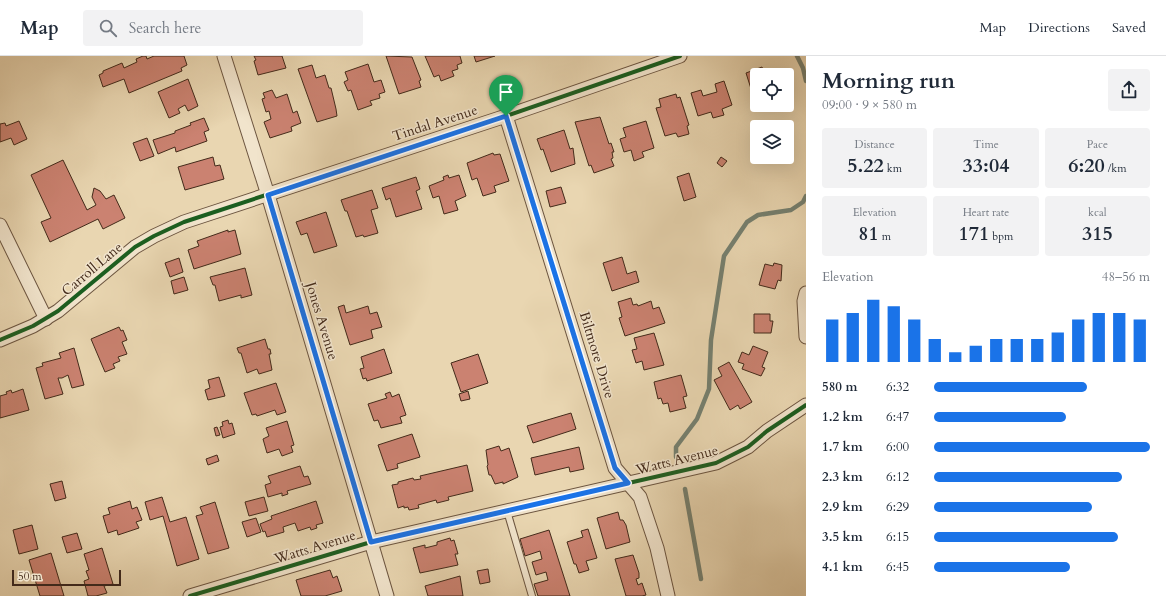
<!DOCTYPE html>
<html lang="en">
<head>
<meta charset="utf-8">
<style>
  :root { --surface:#fff; --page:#f2f2f3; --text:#1f2937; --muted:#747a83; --line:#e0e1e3; --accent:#1a73e8 }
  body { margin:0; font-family:Cardo,serif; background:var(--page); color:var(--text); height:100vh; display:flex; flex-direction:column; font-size:15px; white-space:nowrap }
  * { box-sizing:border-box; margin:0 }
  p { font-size:13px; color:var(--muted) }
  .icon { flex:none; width:22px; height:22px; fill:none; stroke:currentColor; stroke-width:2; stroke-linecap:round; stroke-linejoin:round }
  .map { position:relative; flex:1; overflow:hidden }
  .sheet { display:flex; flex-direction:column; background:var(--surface); width:360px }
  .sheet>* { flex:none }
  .fabs { position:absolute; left:750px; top:12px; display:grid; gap:8px }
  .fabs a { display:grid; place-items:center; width:44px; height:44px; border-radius:4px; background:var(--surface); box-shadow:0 4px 16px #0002; font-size:20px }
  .scale { position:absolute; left:12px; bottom:10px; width:109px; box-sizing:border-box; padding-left:4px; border:2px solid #432a1a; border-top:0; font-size:11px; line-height:14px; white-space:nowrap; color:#432a1a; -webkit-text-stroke:3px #f1e4cc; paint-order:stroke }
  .pin { position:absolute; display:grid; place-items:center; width:34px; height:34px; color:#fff; margin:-41px -17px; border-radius:50% 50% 50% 0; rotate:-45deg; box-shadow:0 0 4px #0007 }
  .pin .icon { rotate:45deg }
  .round { display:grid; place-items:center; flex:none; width:42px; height:42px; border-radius:4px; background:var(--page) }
  .head { display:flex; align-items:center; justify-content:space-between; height:68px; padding:0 16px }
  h1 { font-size:22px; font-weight:800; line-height:30px }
  .stats { display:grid; grid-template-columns:repeat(3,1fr); gap:6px; height:68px; padding:4px 16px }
  .stats div { display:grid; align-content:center; border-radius:4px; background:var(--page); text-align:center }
  .stats b { font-size:20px; font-weight:800 }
  .stats small { font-size:11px; font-weight:400 }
  .stats p { font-size:11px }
  .chart { height:112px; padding:8px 16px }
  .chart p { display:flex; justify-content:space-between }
  .chart svg { width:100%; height:72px; margin-top:4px; stroke:var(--accent); stroke-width:6 }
  ul { padding:0 16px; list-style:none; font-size:13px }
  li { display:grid; grid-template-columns:64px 48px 1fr; align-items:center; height:30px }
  li i { height:10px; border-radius:5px; background:var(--accent) }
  header { display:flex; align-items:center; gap:24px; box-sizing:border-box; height:56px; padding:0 20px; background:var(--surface); border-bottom:1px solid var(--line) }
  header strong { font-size:19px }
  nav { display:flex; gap:22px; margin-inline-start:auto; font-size:14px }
  .search { width:280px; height:36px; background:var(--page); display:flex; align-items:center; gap:10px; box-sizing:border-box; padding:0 14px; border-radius:4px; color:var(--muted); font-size:15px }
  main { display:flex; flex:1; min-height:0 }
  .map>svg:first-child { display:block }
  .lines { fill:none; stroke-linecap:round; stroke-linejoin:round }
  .stream { stroke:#758070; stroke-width:4.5 }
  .building { fill:#cb8271; stroke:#432a1a }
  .lane-casing { stroke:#6c5540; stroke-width:8 }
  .street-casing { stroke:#6c5540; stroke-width:15 }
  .lane { stroke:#f1e4cc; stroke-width:6 }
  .street { stroke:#f1e4cc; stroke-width:13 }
  .cycleway-casing { stroke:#f1e4cc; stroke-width:6 }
  .cycleway { stroke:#1b5e20; stroke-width:4 }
  .route-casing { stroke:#fff; stroke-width:8 }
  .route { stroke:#1a73e8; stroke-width:5 }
  .labels { text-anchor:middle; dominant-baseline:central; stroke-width:3; stroke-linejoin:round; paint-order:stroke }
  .street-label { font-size:14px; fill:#432a1a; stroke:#f1e4cc }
</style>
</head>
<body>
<header>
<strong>Map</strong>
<div class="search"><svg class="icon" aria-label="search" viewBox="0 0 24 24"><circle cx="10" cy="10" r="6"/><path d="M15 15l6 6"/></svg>Search here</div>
<nav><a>Map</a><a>Directions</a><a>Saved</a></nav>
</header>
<main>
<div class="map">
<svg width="806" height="540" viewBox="0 0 806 540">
  <rect width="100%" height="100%" fill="#e9d6b1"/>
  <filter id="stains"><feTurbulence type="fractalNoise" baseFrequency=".005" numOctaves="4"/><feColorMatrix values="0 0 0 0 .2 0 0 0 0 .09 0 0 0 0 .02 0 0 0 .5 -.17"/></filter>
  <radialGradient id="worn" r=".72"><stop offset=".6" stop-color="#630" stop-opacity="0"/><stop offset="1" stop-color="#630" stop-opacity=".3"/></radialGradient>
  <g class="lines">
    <g class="stream">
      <polyline points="797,0 803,12 806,25"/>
      <polyline points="676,401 676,391 697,363 709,333 711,284 724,200 747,166 758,159 791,154 803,146 806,140"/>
      <polyline points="685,433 701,523"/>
    </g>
  </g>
  <g class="building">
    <polygon points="143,0 146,0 147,3 154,0 184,0 187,9 181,12 182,15 129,37 124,23 103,31 99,19 103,17 103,15 122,7 124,12 137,6 136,3"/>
    <polygon points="254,0 282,0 286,12 258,19 254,5 256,4"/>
    <polygon points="386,0 412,1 421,24 419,25 421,31 399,38"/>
    <polygon points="425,0 460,0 462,7 457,9 458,13 452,15 454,20 441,25 439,19 434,21"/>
    <polygon points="474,0 495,0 476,6"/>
    <polygon points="368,8 374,26 381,24 385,36 379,38 380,42 370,45 372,49 358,54 351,34 348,35 344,26 348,24 345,16"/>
    <polygon points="312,9 316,22 325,19 329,32 331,32 336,53 337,60 317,66 298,13"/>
    <polygon points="762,11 765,19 757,19 757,37 753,39 746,17"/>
    <polygon points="188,23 198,50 188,55 185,49 178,53 180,57 169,62 158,36"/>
    <polygon points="724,25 732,49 722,53 724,59 713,62 711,56 698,60 691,37 701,34 703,40 717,36 715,28"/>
    <polygon points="272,34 276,42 287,38 293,57 297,55 301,67 291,71 292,75 270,82 264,66 271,63 269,55 266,56 262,43 265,42 263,37"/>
    <polygon points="676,38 677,42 680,41 689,69 687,70 689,78 678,81 676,77 665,80 656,52 661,51 659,43"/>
    <polygon points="600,61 609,88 611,87 614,96 612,96 613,102 611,103 614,110 594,117 591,109 589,110 575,66"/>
    <polygon points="204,62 209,74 204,76 207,85 176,96 175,91 158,98 153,84 175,77 175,75 191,69 190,67"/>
    <polygon points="19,65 27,83 14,89 11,82 0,86 0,68 5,67 6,70"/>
    <polygon points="646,65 654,92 642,96 644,101 634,105 631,94 624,96 620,83 626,81 623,72"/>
    <polygon points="564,74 570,93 573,92 575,108 551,116 543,93 541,94 537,83"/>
    <polygon points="147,82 154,100 140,105 133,87"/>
    <polygon points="493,97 494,99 500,98 509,125 494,130 496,136 483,140 477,122 472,124 467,107"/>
    <polygon points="213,101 215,110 220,109 224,123 185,134 178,111"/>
    <polygon points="721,101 727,105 722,111 717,107"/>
    <polygon points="63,104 87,154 96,149 92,141 94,132 100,135 106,143 114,139 125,162 103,173 98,163 50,186 41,166 51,162 31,119"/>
    <polygon points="689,117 696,141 684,145 677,121"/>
    <polygon points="448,119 449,122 459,119 466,140 455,145 458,154 444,158 439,140 433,142 429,130 444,124 443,121"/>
    <polygon points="416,121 420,133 416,135 422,153 396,161 390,142 386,144 382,132"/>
    <polygon points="561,131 566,147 550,151 546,135"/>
    <polygon points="372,134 378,152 371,154 378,177 364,181 363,179 356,181 347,155 345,155 341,144"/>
    <polygon points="326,156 337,190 314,197 307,177 301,179 296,166"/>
    <polygon points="228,174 228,176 235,174 241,198 194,213 188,194 199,190 197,185"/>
    <polygon points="622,201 627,218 636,215 639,226 612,235 603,207"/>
    <polygon points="179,202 183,216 170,221 165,207"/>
    <polygon points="774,207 782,209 781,225 778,224 775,233 759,229 765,208 773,210"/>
    <polygon points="245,212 252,239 241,242 241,239 219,245 215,229 213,229 210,221"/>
    <polygon points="184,221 188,234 174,238 171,225"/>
    <polygon points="631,242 633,249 637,248 638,250 651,245 653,253 659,251 665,267 625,280 619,262 622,261 618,246"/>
    <polygon points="344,249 346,257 368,250 370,258 377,256 382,271 371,274 373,282 350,289 338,251"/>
    <polygon points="754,258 770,258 770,265 773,265 771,277 754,277"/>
    <polygon points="119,271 121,275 123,274 127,284 122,286 127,298 118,301 120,305 113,308 115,312 105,316 91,283"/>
    <polygon points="654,277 664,309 644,314 642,305 636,307 632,294 637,293 634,282"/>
    <polygon points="265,283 268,293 270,293 271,298 269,298 272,314 259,318 257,313 247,317 241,297 239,297 237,292"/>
    <polygon points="753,290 768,296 762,311 765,312 761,320 742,313 744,308 738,306 742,296 749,299"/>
    <polygon points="74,292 84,329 72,332 68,319 62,322 58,322 63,338 45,343 36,312 43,310 42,307 61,302 59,297"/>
    <polygon points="384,293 392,317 367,325 366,322 363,323 360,313 364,312 361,301"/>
    <polygon points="478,298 488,327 461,336 451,307"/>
    <polygon points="729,306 752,346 740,353 738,349 730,354 714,324 722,320 718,312"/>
    <polygon points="681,319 687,340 683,341 686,352 670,356 668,347 663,348 661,342 658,343 654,326"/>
    <polygon points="219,321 225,340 208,344 205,334 210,332 208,324"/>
    <polygon points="276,327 286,356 277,359 275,354 257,360 256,358 252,359 244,337"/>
    <polygon points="23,333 29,354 0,362 0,340 7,338 6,336 11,334 12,337"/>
    <polygon points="468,335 470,343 461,345 459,338"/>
    <polygon points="390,336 392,341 399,338 406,359 400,361 402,367 381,372 378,364 374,365 368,348 387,342 385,338"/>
    <polygon points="571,357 576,373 533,387 527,370"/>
    <polygon points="228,364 229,368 232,367 235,378 223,382 220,371 223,370 222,366"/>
    <polygon points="287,365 294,389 291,390 293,396 282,400 279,393 267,397 263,383 269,380 266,372"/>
    <polygon points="217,371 220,379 216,380 214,372"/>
    <polygon points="412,378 420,401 397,408 398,412 387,415 378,389"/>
    <polygon points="499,390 501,395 509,392 518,421 503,428 503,426 495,428 491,419 489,419 487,410 488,409 486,394"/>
    <polygon points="579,391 584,413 570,416 569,411 535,419 531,402"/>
    <polygon points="217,399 219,405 208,409 206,403"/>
    <polygon points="467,409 473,435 448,441 449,444 437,447 436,444 418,449 419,452 409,454 408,451 404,452 404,450 398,452 392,429 398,428 398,426 413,422 414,424 421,423 420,420"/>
    <polygon points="300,410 304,421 308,420 311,428 287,435 288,438 282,440 282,437 268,441 265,429 271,427 268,420"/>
    <polygon points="62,425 66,442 55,445 50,428"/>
    <polygon points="162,441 170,466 186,461 199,503 177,510 163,460 150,464 145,446"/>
    <polygon points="264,441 268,455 249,460 245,446"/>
    <polygon points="130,445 132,453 137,451 142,464 136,466 139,472 118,479 117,474 108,477 103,460 110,458 108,452"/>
    <polygon points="316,445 323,467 316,469 317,472 311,474 310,471 298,475 295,467 283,471 284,476 267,481 265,475 263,476 260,468 272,463 271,460"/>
    <polygon points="215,446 229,492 208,498 196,460 203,458 200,451"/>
    <polygon points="618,456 620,464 623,464 626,469 630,486 606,493 597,462"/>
    <polygon points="256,462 261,476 247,481 242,466"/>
    <polygon points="32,469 38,493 19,498 13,474"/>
    <polygon points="588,473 597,502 586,505 589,514 579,517 576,508 574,508 567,486 583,481 581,475"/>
    <polygon points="549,474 570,540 538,540 534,528 548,524 546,516 536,519 532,506 542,503 540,495 525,500 520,483"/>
    <polygon points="77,477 82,493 67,497 62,481"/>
    <polygon points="450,482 451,485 454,484 458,498 455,498 458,509 420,517 413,492 425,489 425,492 437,489 437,486"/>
    <polygon points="102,492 113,528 104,530 107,537 96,540 88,540 84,525 89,523 86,515 89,514 84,498"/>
    <polygon points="51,497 64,540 40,540 29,504"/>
    <polygon points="633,499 639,517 639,522 636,523 638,529 642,527 646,539 642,540 626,540 615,503"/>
    <polygon points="488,513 490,526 480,528 477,515"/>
    <polygon points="330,514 333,522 337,520 342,535 325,540 301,540 296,524"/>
    <polygon points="460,520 463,540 428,540 425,530"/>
  </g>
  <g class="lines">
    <defs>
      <polyline id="lane" points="507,455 532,540"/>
      <g id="street">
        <polyline points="224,0 268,139 387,540"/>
        <polyline points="506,60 615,412 640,441 657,492 668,540"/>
        <polyline points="0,169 46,263"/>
        <polyline points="806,237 804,245 806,281"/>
        <polyline points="0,284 33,270 58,255 135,191 154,180 184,166 506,60 680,0"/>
        <polyline points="190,540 371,486 716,407 748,391 767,375 806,349"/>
      </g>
    </defs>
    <use href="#lane" class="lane-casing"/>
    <use href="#street" class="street-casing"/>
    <use href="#lane" class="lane"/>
    <use href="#street" class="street"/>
    <defs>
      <g id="cycleway">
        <polyline points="0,284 33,270 58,255 135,191 154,180 184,166 506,60 680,0"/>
        <polyline points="190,540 371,486 716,407 748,391 767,375 806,349"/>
      </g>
    </defs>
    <use href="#cycleway" class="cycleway-casing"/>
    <use href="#cycleway" class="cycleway"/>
  </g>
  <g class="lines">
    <defs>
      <polygon id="route" points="506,60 615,412 628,427 371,486 268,139"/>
    </defs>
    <use href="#route" class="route-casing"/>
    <use href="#route" class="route"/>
  </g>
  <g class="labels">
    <g class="street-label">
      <text transform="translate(435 67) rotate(-18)">Tindal Avenue</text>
      <text transform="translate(92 213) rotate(-40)">Carroll Lane</text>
      <text transform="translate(322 265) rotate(73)">Jones Avenue</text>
      <text transform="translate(597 299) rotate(73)">Biltmore Drive</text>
      <text transform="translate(677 404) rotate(-14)">Watts Avenue</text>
      <text transform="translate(315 491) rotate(-17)">Watts Avenue</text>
    </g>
  </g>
  <rect width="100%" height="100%" filter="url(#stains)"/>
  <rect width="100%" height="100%" fill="url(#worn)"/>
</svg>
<div class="fabs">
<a><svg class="icon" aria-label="locate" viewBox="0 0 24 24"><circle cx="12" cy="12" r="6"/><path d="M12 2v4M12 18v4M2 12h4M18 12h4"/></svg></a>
<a><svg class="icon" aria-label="layers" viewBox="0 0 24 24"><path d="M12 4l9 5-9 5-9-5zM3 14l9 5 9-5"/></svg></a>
</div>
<div class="scale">50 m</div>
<div class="pin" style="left:506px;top:60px;background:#1e9e55"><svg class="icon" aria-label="arrive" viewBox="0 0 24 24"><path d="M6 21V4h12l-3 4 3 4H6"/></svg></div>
</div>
<section class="sheet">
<div class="head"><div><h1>Morning run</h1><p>09:00 · 9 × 580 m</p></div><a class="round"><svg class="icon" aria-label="share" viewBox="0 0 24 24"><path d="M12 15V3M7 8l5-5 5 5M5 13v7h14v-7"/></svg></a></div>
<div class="stats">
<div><p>Distance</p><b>5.22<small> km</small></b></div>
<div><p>Time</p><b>33:04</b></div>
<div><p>Pace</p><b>6:20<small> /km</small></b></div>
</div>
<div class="stats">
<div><p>Elevation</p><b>81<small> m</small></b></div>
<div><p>Heart rate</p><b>171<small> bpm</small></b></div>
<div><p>kcal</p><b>315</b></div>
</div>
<div class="chart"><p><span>Elevation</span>48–56 m</p>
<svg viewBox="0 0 160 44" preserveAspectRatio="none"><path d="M5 44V18M15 44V14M25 44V6M35 44V10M45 44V18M55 44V30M65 44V38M75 44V34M85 44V30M95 44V30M105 44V30M115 44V26M125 44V18M135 44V14M145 44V14M155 44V18"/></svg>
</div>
<ul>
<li><b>580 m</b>6:32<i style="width:71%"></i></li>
<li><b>1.2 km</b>6:47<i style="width:61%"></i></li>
<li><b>1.7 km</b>6:00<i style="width:100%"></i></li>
<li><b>2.3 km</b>6:12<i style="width:87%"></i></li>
<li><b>2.9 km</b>6:29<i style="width:73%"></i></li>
<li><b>3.5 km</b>6:15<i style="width:85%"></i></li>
<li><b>4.1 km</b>6:45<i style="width:63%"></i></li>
</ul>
</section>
</main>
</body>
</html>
